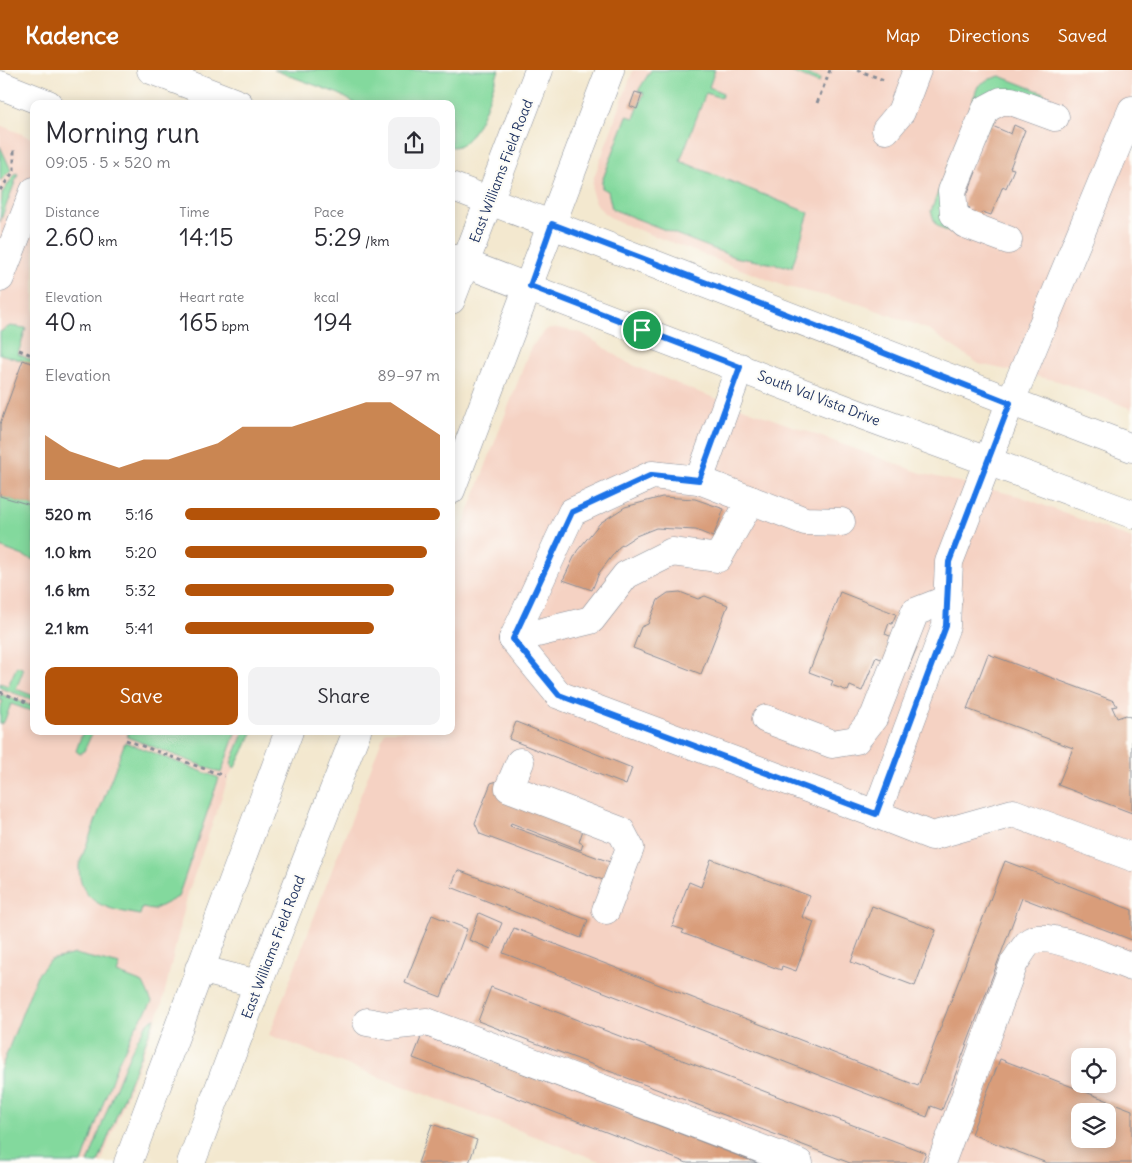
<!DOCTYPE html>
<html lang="en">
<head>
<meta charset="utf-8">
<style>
  :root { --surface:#fff; --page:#f2f2f3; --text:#2b2b33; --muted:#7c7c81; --accent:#b45309 }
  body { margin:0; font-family:Delius,sans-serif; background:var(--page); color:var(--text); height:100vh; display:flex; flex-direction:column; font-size:19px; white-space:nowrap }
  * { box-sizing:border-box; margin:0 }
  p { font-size:16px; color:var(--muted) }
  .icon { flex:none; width:28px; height:28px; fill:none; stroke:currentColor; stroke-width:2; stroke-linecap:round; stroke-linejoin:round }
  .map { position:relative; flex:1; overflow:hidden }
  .side { position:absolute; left:30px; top:30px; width:425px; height:635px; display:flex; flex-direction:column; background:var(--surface); border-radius:10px; box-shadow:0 2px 12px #0003 }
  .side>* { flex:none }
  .tools { position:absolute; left:1071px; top:978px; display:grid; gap:10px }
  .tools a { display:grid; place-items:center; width:45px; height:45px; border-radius:10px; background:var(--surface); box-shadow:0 2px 12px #0003; font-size:25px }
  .pin { position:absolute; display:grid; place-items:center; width:42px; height:42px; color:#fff; margin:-21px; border:2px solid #fff; border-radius:50%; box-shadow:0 1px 5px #0007 }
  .round { display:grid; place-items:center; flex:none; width:52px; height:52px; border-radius:10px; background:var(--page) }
  .headline { display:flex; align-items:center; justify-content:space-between; height:85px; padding:0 15px }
  h1 { font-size:28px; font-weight:600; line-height:38px }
  .metrics { display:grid; grid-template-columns:repeat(3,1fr); gap:8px; height:85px; padding:5px 15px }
  .metrics div { display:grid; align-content:center }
  .metrics b { font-size:25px; font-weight:600 }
  .metrics small { font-size:14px; font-weight:400 }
  .metrics p { font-size:14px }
  .chart { height:140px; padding:10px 15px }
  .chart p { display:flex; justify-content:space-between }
  .chart svg { width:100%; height:90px; margin-top:5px; fill:var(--accent); opacity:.7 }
  .primary-button { display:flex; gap:10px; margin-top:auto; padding:10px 15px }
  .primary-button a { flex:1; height:58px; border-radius:10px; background:var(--accent); color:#fff; font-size:20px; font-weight:600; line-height:58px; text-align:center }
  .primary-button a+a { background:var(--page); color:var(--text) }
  ul { padding:0 15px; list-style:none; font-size:16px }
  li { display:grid; grid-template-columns:80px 60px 1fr; align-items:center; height:38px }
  li i { height:12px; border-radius:6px; background:var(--accent) }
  header { display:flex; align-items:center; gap:30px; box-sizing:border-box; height:70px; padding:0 25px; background:var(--accent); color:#fff }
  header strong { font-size:24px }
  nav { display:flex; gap:28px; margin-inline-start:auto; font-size:18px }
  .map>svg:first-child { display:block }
  .built { fill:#f5d2c3; fill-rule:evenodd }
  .green { fill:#83d99d; stroke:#4f847e }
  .building { fill:#d99d7a; fill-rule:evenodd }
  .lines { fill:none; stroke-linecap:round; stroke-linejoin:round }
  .minor-casing { stroke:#878c96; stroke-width:29 }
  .major-casing { stroke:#878c96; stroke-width:29 }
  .path { stroke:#878c96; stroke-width:3; stroke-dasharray:4 4; stroke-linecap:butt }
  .minor { stroke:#fff; stroke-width:28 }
  .major { stroke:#fff; stroke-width:28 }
  .route-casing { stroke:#fff; stroke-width:10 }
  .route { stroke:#1a73e8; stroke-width:6 }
  .labels { text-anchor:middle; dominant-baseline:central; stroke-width:4.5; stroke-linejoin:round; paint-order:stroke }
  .street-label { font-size:14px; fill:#1b2f5e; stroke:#fdfcf7 }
</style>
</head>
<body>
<header>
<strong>Kadence</strong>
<nav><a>Map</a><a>Directions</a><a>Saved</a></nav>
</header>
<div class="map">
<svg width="1132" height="1093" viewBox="0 0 1132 1093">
  <rect width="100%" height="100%" fill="#fdfcf7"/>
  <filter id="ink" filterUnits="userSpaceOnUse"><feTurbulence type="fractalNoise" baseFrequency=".02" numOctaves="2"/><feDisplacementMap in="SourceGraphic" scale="10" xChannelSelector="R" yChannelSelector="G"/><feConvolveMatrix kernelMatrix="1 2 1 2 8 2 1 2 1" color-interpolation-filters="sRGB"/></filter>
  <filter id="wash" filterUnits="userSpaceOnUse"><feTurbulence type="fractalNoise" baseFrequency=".0096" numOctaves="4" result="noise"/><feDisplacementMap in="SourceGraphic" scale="20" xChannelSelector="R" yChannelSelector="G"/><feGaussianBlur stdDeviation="1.12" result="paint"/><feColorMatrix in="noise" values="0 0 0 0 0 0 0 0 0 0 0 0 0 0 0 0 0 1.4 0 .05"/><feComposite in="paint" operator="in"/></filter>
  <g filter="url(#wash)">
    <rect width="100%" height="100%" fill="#f3e8cf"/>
    <g class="built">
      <polygon points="633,0 1132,0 1132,339 1058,311 979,294 927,259 857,233 787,217 618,152 605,144 597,135 592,123 593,110"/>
      <polygon points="0,55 34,69 34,661 253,661 228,709 188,823 162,934 101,1093 0,1093"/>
      <path d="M558 258 582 263 628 293 690 319 924 404 1019 426 1132 469V1093H605L269 965 385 661H451V487L531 277 546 260ZM1080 986H1108V1014H1080ZM1080 1041H1108V1069H1080Z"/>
    </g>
    <g class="green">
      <path d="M274 0H499C491 20 477 79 451 77V34H356L339 24Z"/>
      <polygon points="651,0 715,0 709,17 723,23 721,28 706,23 680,91 809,143 792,197 734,187 612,139 608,121 602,118 602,111 627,46 634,48 644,23 638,21"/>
      <polygon points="786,0 796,0 820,9 819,13"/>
      <polygon points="1000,6 1044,23 1046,29 1044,31 1012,23 948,114 990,176 942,159 935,153 931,141 978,16 987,10"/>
      <polygon points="0,76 11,100 0,111"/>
      <polygon points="16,103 18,104 0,152 2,123"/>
      <polygon points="10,256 26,258 18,284 34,291 34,294 0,284 0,262"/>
      <polygon points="0,426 34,436 34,490 0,477"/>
      <polygon points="17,596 22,598 23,601 16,619 34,626 34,630 0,618 0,613 8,616"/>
      <polygon points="0,624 34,637 34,642 11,634 4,652 0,654 0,638 3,631 0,630"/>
      <polygon points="83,661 93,661 84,681 80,684 76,681"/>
      <polygon points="129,661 236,661 221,703 127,667"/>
      <polygon points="244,661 253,661 234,699 231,693"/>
      <path d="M125 672 219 708 178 827 153 840 142 838 140 845C107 839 78 834 79 795Z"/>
      <polygon points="75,884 120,895 117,903 143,913 152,932 135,958 117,995 82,1093 0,1093 0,1001 37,905 50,890"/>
      <path d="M155 948 98 1093H88C98 1068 134 954 155 948Z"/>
    </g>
    <g id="blocks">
      <g class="building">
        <polygon points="635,22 642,24 637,39 630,36"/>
        <polygon points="990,55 1011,64 1014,55 1025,60 1010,98 1014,99 1006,118 1003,116 991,145 982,142 979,149 967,144 970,138 963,135 976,102 972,101"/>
        <polygon points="23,290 34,294 34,436 0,426 0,354"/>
        <polygon points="662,427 695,429 724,439 713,467 696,460 656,458 636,466 619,477 599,503 592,520 563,510 577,481 600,453 625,437"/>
        <polygon points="680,522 698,529 705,526 728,535 701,604 633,578 641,557 648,554 658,530 668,523"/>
        <polygon points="840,522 896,544 892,554 889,553 885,564 917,577 908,599 876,587 862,621 850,616 848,621 831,615 833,611 809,602"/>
        <polygon points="988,584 1114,631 1117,636 1112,637 1117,648 1126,645 1132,648 1132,743 1058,715 1073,678 967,639"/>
        <polygon points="516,652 632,698 626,715 509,669"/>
        <polygon points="501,710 585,754 579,772 583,774 581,780 511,753 510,756 610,792 603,810 480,764 475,753 491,713"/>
        <polygon points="711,789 810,826 802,847 814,852 796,901 782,896 781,900 682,863 684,860 672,856 689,812 701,817"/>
        <polygon points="1005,791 1132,840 1132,870 1022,828 942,1040 931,1036 927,1047 503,883 514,858 918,1016"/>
        <polygon points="458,800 588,850 581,868 451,817"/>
        <polygon points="872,836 936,860 915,916 851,892"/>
        <polygon points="479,843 502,853 491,879 469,870"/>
        <polygon points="432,845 467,859 441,927 405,913"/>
        <polygon points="491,917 926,1083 922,1093 850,1093 478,951"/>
        <polygon points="422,965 757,1093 687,1093 413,988"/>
        <path d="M1000 989 1132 1040V1093H1047L971 1064ZM1080 1041H1108V1069H1080Z"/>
        <polygon points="432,1054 477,1070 469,1093 418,1093"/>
      </g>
    </g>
  </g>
  <g filter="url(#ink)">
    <use href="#blocks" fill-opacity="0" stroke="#878c96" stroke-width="1"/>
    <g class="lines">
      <defs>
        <g id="minor">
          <polyline points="886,60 901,42 917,0"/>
          <polyline points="1008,170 965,154 954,144 952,121 986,39 1001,31 1011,31 1055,47"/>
          <polyline points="0,208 34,121"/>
          <polyline points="740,297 699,410 805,451 841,452"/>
          <polyline points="1010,333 1132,40"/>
          <polyline points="988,391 949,492 946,556 876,744 932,766 1013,743 1132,787"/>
          <polyline points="513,569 559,625 876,744"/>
          <polyline points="513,569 591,550 626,505 672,482 718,488 751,430"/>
          <polyline points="513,569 572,442 652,405 699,410"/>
          <polyline points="766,649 832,674 856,670 874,647 915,542 948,529"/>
          <polyline points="520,692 509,718 621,761 630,778 606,840"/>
          <polyline points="367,952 389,956 427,952 799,1093"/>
          <path d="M941 1093 1014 893C1019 887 1024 875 1031 871 1049 860 1111 890 1132 897"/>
        </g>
        <g id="major">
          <polyline points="151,0 239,34"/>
          <polyline points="0,15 48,34"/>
          <polyline points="451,116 1132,378"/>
          <polyline points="451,188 856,343 1132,444"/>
          <polyline points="451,230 539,0"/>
          <polyline points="988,391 1010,333"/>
          <polyline points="451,420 610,0"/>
          <polyline points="199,899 258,914"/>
          <polyline points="128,1093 289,661"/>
          <polyline points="191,1093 258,914 357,661"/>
        </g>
      </defs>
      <use href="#minor" class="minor-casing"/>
      <use href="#major" class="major-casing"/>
      <g class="path">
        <polyline points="857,0 884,10"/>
        <polyline points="817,33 830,0"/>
        <polyline points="0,120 14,101 14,78"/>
        <polyline points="19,280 34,286"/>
        <polyline points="0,622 34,635"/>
        <polyline points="126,670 224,706"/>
      </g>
      <use href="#minor" class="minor"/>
      <use href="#major" class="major"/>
    </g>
  </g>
  <g class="lines" filter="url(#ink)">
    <defs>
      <polygon id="route" points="552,154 720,218 1010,333 949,492 946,556 876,744 559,625 513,569 572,442 652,405 699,410 740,297 530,216"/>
    </defs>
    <use href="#route" class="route-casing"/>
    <use href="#route" class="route"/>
  </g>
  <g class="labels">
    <g class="street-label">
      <text transform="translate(501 101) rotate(-69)">East Williams Field Road</text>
      <text transform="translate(819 328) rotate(21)">South Val Vista Drive</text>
      <text transform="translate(273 877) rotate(-69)">East Williams Field Road</text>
    </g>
  </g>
</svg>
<div class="tools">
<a><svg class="icon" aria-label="locate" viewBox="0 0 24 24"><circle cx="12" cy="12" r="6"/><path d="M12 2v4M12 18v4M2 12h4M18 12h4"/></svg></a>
<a><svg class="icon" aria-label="layers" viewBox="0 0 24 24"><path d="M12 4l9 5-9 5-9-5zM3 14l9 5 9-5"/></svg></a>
</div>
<div class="pin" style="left:642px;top:260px;background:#1e9e55"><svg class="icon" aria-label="arrive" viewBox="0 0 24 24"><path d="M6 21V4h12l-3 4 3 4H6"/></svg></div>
<section class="side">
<div class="headline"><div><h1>Morning run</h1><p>09:05 · 5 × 520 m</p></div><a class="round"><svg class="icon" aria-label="share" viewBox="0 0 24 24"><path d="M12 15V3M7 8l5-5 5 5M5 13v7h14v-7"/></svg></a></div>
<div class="metrics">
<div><p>Distance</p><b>2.60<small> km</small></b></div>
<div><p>Time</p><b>14:15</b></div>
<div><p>Pace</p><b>5:29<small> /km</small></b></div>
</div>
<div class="metrics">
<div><p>Elevation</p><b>40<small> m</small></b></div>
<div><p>Heart rate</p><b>165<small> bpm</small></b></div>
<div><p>kcal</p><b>194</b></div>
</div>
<div class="chart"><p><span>Elevation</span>89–97 m</p>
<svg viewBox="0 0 160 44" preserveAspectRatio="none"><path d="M0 44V22L10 30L20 34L30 38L40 34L50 34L60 30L70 26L80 18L90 18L100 18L110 14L120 10L130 6L140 6L150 14L160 22V44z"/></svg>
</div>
<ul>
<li><b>520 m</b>5:16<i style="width:100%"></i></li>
<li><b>1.0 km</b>5:20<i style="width:95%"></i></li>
<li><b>1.6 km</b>5:32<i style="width:82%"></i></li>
<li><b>2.1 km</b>5:41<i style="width:74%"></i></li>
</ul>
<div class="primary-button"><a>Save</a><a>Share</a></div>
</section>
</div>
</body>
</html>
